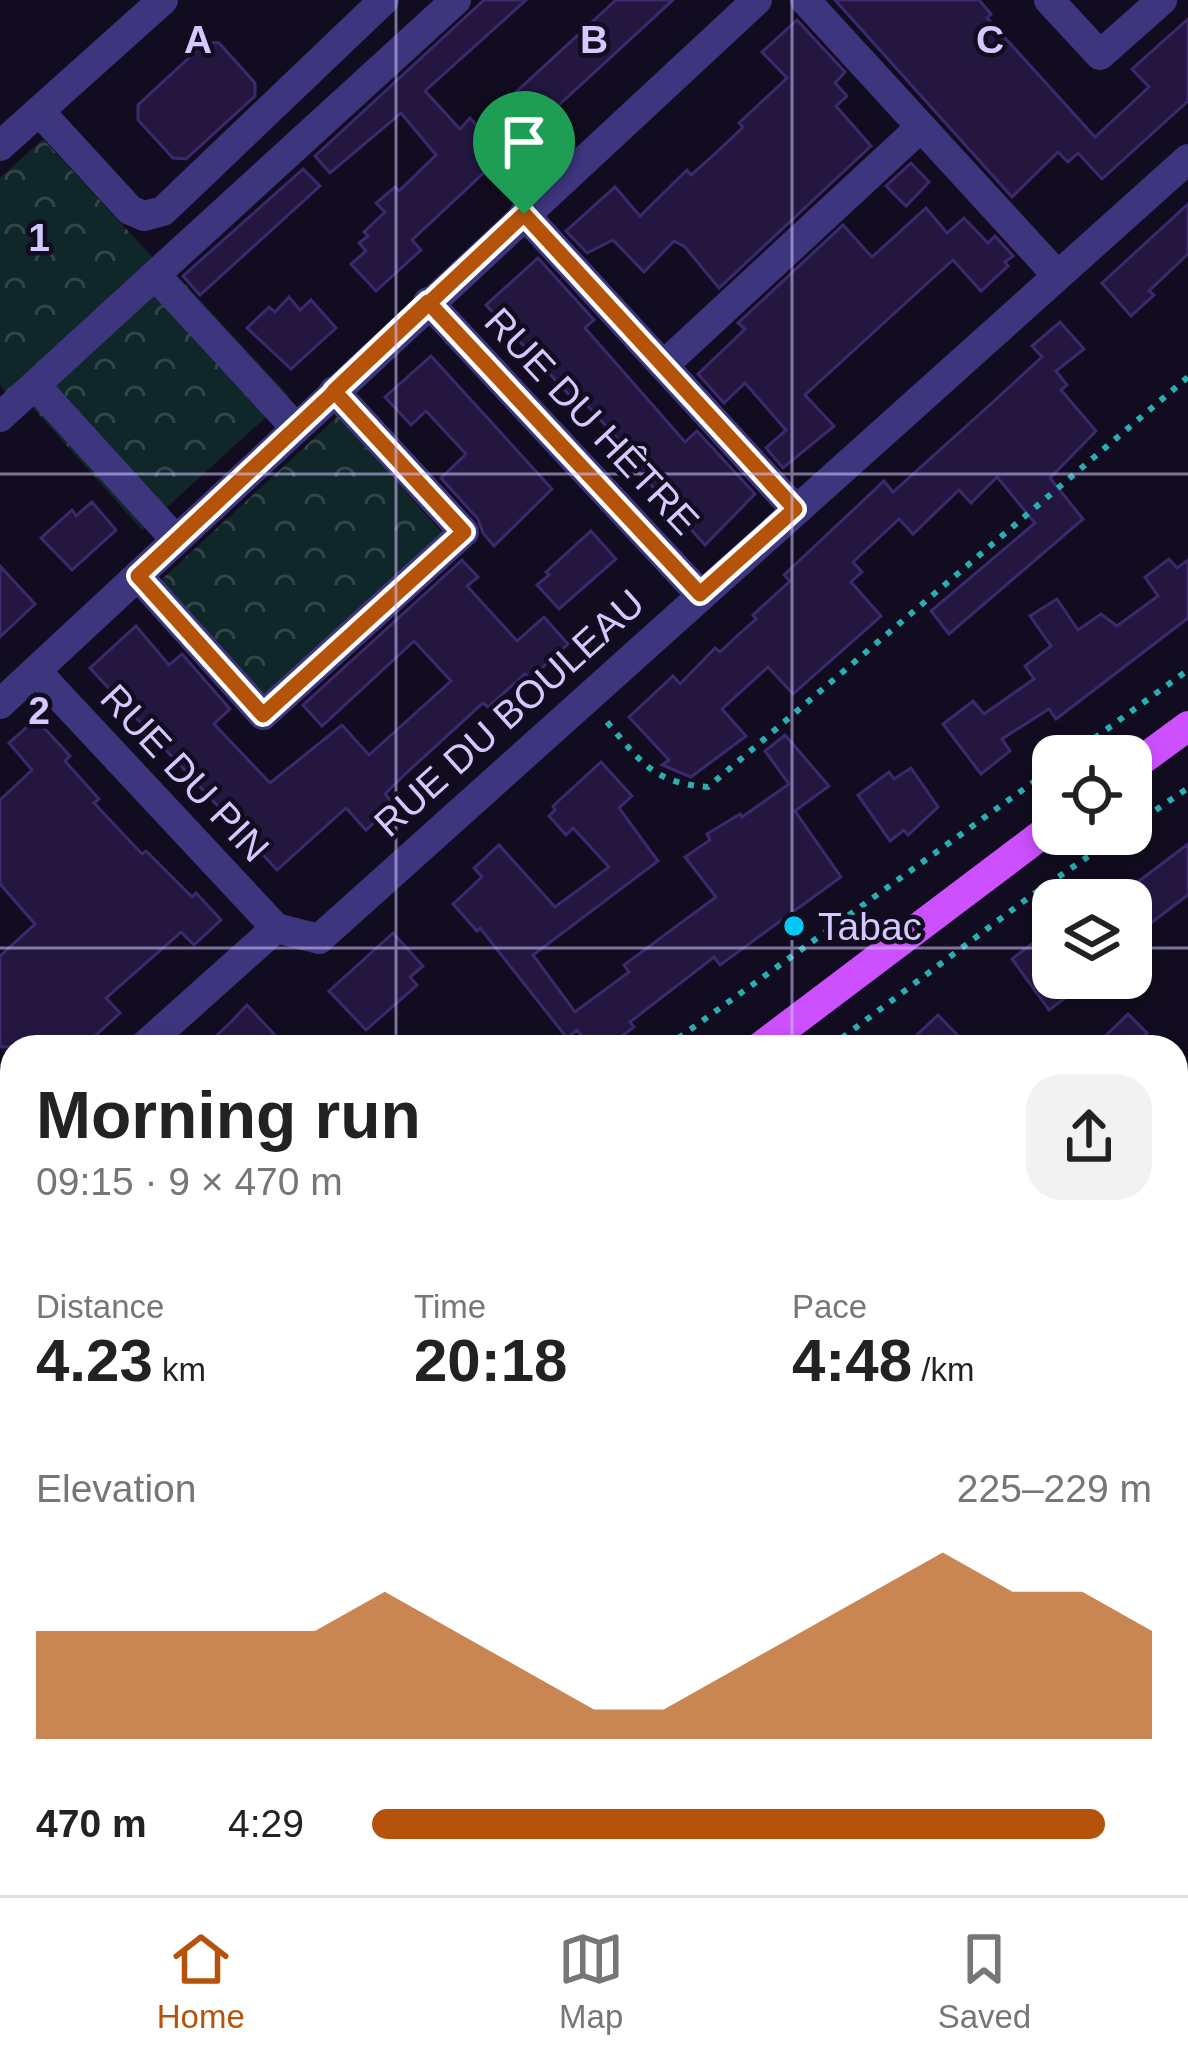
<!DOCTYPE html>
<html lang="en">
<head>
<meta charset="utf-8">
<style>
  :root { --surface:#fff; --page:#f2f2f2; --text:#222; --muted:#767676; --line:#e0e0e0; --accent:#b45309 }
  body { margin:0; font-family:Arial,sans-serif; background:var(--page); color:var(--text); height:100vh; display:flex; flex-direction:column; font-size:45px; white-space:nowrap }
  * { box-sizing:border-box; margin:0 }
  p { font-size:39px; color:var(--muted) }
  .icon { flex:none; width:66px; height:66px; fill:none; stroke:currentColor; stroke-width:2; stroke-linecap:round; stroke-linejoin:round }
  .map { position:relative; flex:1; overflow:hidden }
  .panel { position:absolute; left:0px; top:1035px; width:1188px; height:861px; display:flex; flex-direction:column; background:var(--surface); border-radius:36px 36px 0 0; box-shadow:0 6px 18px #0003 }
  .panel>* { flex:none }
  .fabs { position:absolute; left:1032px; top:735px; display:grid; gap:24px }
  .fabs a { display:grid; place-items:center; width:120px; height:120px; border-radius:24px; background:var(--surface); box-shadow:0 6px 18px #0003; font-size:60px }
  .pin { position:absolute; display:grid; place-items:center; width:102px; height:102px; color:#fff; margin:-123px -51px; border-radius:50% 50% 50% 0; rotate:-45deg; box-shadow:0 0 12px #0007 }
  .pin .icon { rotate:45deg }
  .round { display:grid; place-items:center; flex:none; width:126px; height:126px; border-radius:36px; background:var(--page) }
  .head { display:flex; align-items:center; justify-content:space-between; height:204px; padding:0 36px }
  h1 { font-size:66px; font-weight:800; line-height:90px }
  .figures { display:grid; grid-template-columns:repeat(3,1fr); gap:18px; height:204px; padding:12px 36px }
  .figures div { display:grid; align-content:center }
  .figures b { font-size:60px; font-weight:800 }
  .figures small { font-size:33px; font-weight:400 }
  .figures p { font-size:33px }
  .chart { height:336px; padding:24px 36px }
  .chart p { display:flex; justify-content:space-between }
  .chart svg { width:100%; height:216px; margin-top:12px; fill:var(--accent); opacity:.7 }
  ul { padding:0 36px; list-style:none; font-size:39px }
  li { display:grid; grid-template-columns:192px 144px 1fr; align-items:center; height:90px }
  li i { height:30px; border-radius:15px; background:var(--accent) }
  .tabs { display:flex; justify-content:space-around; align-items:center; height:168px; border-top:3px solid var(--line); background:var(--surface); font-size:33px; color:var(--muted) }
  .tabs a { display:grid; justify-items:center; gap:6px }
  .tabs .active { color:var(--accent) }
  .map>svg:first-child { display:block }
  .forest { fill:url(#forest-crowns) }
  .building { fill:#231740; stroke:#3c296d; stroke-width:3 }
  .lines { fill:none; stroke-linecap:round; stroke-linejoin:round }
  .path { stroke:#2aaeb2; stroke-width:6; stroke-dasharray:6 9; stroke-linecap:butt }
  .minor { stroke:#3e357f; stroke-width:30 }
  .major { stroke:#cd50ff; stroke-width:30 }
  .route-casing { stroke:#fff; stroke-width:24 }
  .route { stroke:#b45309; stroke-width:15 }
  .grid { fill:none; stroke:#d4c9ff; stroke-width:3; stroke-opacity:0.55 }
  .poi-dot { fill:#00c7f4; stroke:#110c1f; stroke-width:4.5 }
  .labels { text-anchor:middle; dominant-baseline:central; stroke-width:9; stroke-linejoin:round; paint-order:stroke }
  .street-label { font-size:39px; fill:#d4c9ff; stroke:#110c1f }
  .poi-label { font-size:39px; fill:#d4c9ff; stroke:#110c1f; text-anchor:start }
  .grid-label { font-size:39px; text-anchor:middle; font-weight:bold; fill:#d4c9ff; stroke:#110c1f; stroke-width:9; stroke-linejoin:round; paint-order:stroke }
</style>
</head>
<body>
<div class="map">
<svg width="1188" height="1895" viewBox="0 0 1188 1895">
  <defs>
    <pattern id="forest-crowns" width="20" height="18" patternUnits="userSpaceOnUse" patternTransform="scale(3)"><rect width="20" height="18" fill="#0f2729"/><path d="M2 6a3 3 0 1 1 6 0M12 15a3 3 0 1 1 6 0" fill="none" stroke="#314549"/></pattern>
  </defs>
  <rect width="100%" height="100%" fill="#110c1f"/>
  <g class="forest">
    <polygon points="43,139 156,261 160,257 289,396 142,530 18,391 9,396 0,385 0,178"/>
    <polygon points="338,416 444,535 266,696 161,580"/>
  </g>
  <g class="building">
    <polygon points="484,0 526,0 425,91 460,129 470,118 478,127 616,0 673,0 548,115 557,125 527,153 513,166 503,155 412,240 421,250 376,291 351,264 366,251 359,243 368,236 364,232 385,212 376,203 395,187 399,191 436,155 401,113 330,173 315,156"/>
    <polygon points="835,0 979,0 991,14 987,18 1095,137 1149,87 1132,69 1188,19 1188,101 1102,179 1078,153 1068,162 1058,152 1012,197"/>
    <polygon points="797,20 845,72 835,83 847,96 836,106 871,146 719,288 685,247 674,241 644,272 613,240 587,253 566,231 615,187 640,216 687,170 691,175 718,151 743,127 739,123 787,78 762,52"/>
    <polygon points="206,42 219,43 255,83 255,96 186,159 173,158 138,120 138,105"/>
    <polygon points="911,163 929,182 906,206 886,186"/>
    <polygon points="303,169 320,186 200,295 183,276"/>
    <polygon points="1188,204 1188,254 1149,291 1154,295 1131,316 1102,283"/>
    <polygon points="926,208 947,233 964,218 988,243 995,236 1013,256 1005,262 1008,266 981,291 953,260 934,277 805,395 834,426 783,468 766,448 786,430 745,383 724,403 698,374 745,329 738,323 843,225 872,257"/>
    <polygon points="538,258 594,320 585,328 685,442 697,431 755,494 705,545 621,452 626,448 576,393 571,397 486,305"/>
    <polygon points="289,297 300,310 311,300 336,328 291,369 247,328 269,307 275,312"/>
    <polygon points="1060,322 1084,349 1056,371 1067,385 1061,390 1096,431 1050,478 1083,519 949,634 931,611 1035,523 997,477 971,503 959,490 913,534 899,519 853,562 862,572 851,582 881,616 793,694 768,667 722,709 746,736 691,777 662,765 669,760 629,717 673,676 680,684 715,648 720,652 738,635 756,619 753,615 790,581 784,575 884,481 893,492 993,402 1042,357 1032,346"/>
    <polygon points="431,356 552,489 494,546 483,533 478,519 441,478 466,454 426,411 411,425 385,397"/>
    <polygon points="92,502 116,530 72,570 41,538 72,510 76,516"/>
    <polygon points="591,531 616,559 559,609 537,585 549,575 546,572"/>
    <polygon points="1169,559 1177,568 1188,560 1188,618 1056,719 1049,709 1002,739 1010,751 981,774 943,724 973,701 984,714 1034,679 1025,666 1051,646 1030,616 1057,599 1078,630 1101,614 1117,626 1158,596 1145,577"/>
    <polygon points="462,560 478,577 467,586 517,641 544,617 568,644 530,679 525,674 488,707 483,703 402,777 385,794 394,804 366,830 346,808 277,870 90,668 136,626 169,665 182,654 230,709 214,724 270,783 342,725 369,755 451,681 414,641 322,726 303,705"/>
    <polygon points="0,566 35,604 0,637"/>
    <polygon points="36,719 70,756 65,761 99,799 94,803 142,854 146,851 192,897 196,893 221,920 194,945 181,932 106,998 120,1013 83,1047 0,1047 0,956 35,924 0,884 0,800 32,770 9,743"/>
    <polygon points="785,735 829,786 795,811 841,877 720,965 714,957 630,1022 634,1027 608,1047 591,1047 577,1030 567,1038 480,928 477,931 453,904 482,877 474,868 499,845 555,907 609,867 573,828 566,835 549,816 555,810 553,806 601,762 632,796 619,808 658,861 533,955 575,1012 629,972 624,965 716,897 685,857 710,840 707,834 740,814 742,817 789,784 765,751"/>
    <polygon points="911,768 938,807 908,835 904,830 890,841 858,795 889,772 894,779"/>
    <polygon points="1188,844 1188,895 1131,938 1131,887"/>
    <polygon points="1053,928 1053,978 1061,978 1072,993 1049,1010 1012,959"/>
    <polygon points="393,933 423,966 410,977 417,985 366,1030 329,991"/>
    <polygon points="247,1005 286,1047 204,1047 231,1022"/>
    <polygon points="1128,1014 1147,1033 1133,1047 1094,1047"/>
    <polygon points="938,1015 969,1047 904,1047"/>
  </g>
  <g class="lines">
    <g class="path">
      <path d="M607 722C641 762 653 783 708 787L1188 377"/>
      <polyline points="1070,756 1188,670"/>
      <polyline points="1131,827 1188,788"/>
      <polyline points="666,1047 1053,768"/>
      <polyline points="830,1047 1032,895 1121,834"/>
      <polyline points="0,1372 12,1362"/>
      <polyline points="0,1390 12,1406"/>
      <polyline points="0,1535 12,1526"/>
      <polyline points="0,1655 12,1646"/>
    </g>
    <g class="minor">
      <polyline points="805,0 1057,275"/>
      <polyline points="1049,0 1100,55 1162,0"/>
      <polyline points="39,111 130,210 144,216 163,211 384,0"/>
      <polyline points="0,146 163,0"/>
      <polyline points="524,214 795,509"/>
      <polyline points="155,275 456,0"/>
      <polyline points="428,302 700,594"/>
      <polyline points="664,365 921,127"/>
      <polyline points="0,417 35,385"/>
      <polyline points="176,540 35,385 155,275 295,427"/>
      <polyline points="138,576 263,715 464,532 334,391"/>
      <polyline points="36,671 276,928"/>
      <polyline points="0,704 757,0"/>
      <polyline points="143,1047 276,928 319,939 1188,159"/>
      <polyline points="0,1175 12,1165"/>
      <polyline points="1176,1615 1188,1603"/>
      <polyline points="0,1819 12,1832"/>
      <polyline points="60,1884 71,1895"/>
      <polyline points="447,1884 457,1894 475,1892"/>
      <polyline points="1056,1884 1067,1895"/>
      <polyline points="331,1895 344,1884"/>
      <polyline points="893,1895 904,1884"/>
    </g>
    <g class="major">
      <polyline points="1131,768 1188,726"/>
      <polyline points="760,1047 1053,826"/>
      <polyline points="0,1602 12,1593"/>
    </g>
  </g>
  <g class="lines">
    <defs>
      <polyline id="route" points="524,214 138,576 263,715 464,532 334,391 428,302 700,594 795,509 524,214"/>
    </defs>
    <use href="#route" class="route-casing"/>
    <use href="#route" class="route"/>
  </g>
  <path class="grid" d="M396 0V1047M792 0V1047M0 474H1188M0 948H1053M1131 948H1188M0 1421H12M1176 1421H1188M396 1884V1895M792 1884V1895"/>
  <circle class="poi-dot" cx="794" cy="926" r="12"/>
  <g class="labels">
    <g class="street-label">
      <text transform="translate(592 421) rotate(47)">RUE DU HÊTRE</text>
      <text transform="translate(509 713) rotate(-42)">RUE DU BOULEAU</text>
      <text transform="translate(185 773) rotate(47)">RUE DU PIN</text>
    </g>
    <g class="poi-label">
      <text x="818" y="926">Tabac</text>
    </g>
  </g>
  <g class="grid-label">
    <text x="198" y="53">A</text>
    <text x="594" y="53">B</text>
    <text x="990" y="53">C</text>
    <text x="39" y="251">1</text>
    <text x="39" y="724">2</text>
  </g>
</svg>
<div class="fabs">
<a><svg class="icon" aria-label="locate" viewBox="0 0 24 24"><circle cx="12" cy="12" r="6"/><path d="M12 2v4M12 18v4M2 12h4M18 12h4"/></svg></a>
<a><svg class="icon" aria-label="layers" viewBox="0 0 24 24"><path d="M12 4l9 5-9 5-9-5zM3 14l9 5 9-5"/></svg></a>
</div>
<div class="pin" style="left:524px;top:214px;background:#1e9e55"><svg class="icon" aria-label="arrive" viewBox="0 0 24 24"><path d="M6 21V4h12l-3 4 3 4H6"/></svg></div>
<section class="panel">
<div class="head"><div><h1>Morning run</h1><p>09:15 · 9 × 470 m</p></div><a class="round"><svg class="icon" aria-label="share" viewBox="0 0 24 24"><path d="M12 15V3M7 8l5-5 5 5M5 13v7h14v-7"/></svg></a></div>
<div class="figures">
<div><p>Distance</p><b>4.23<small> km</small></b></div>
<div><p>Time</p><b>20:18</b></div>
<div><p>Pace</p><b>4:48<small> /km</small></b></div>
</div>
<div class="chart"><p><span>Elevation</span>225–229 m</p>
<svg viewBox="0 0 160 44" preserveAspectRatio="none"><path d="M0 44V22L10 22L20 22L30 22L40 22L50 14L60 22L70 30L80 38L90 38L100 30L110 22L120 14L130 6L140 14L150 14L160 22V44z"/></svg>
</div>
<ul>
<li><b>470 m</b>4:29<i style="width:94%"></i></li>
</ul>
</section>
</div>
<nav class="tabs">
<a class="active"><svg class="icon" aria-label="home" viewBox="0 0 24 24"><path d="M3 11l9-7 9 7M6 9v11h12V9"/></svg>Home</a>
<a><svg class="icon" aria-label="map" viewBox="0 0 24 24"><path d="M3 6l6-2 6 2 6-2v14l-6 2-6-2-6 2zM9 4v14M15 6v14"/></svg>Map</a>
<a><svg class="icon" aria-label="saved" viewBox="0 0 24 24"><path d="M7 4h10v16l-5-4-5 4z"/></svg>Saved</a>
</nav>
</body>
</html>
